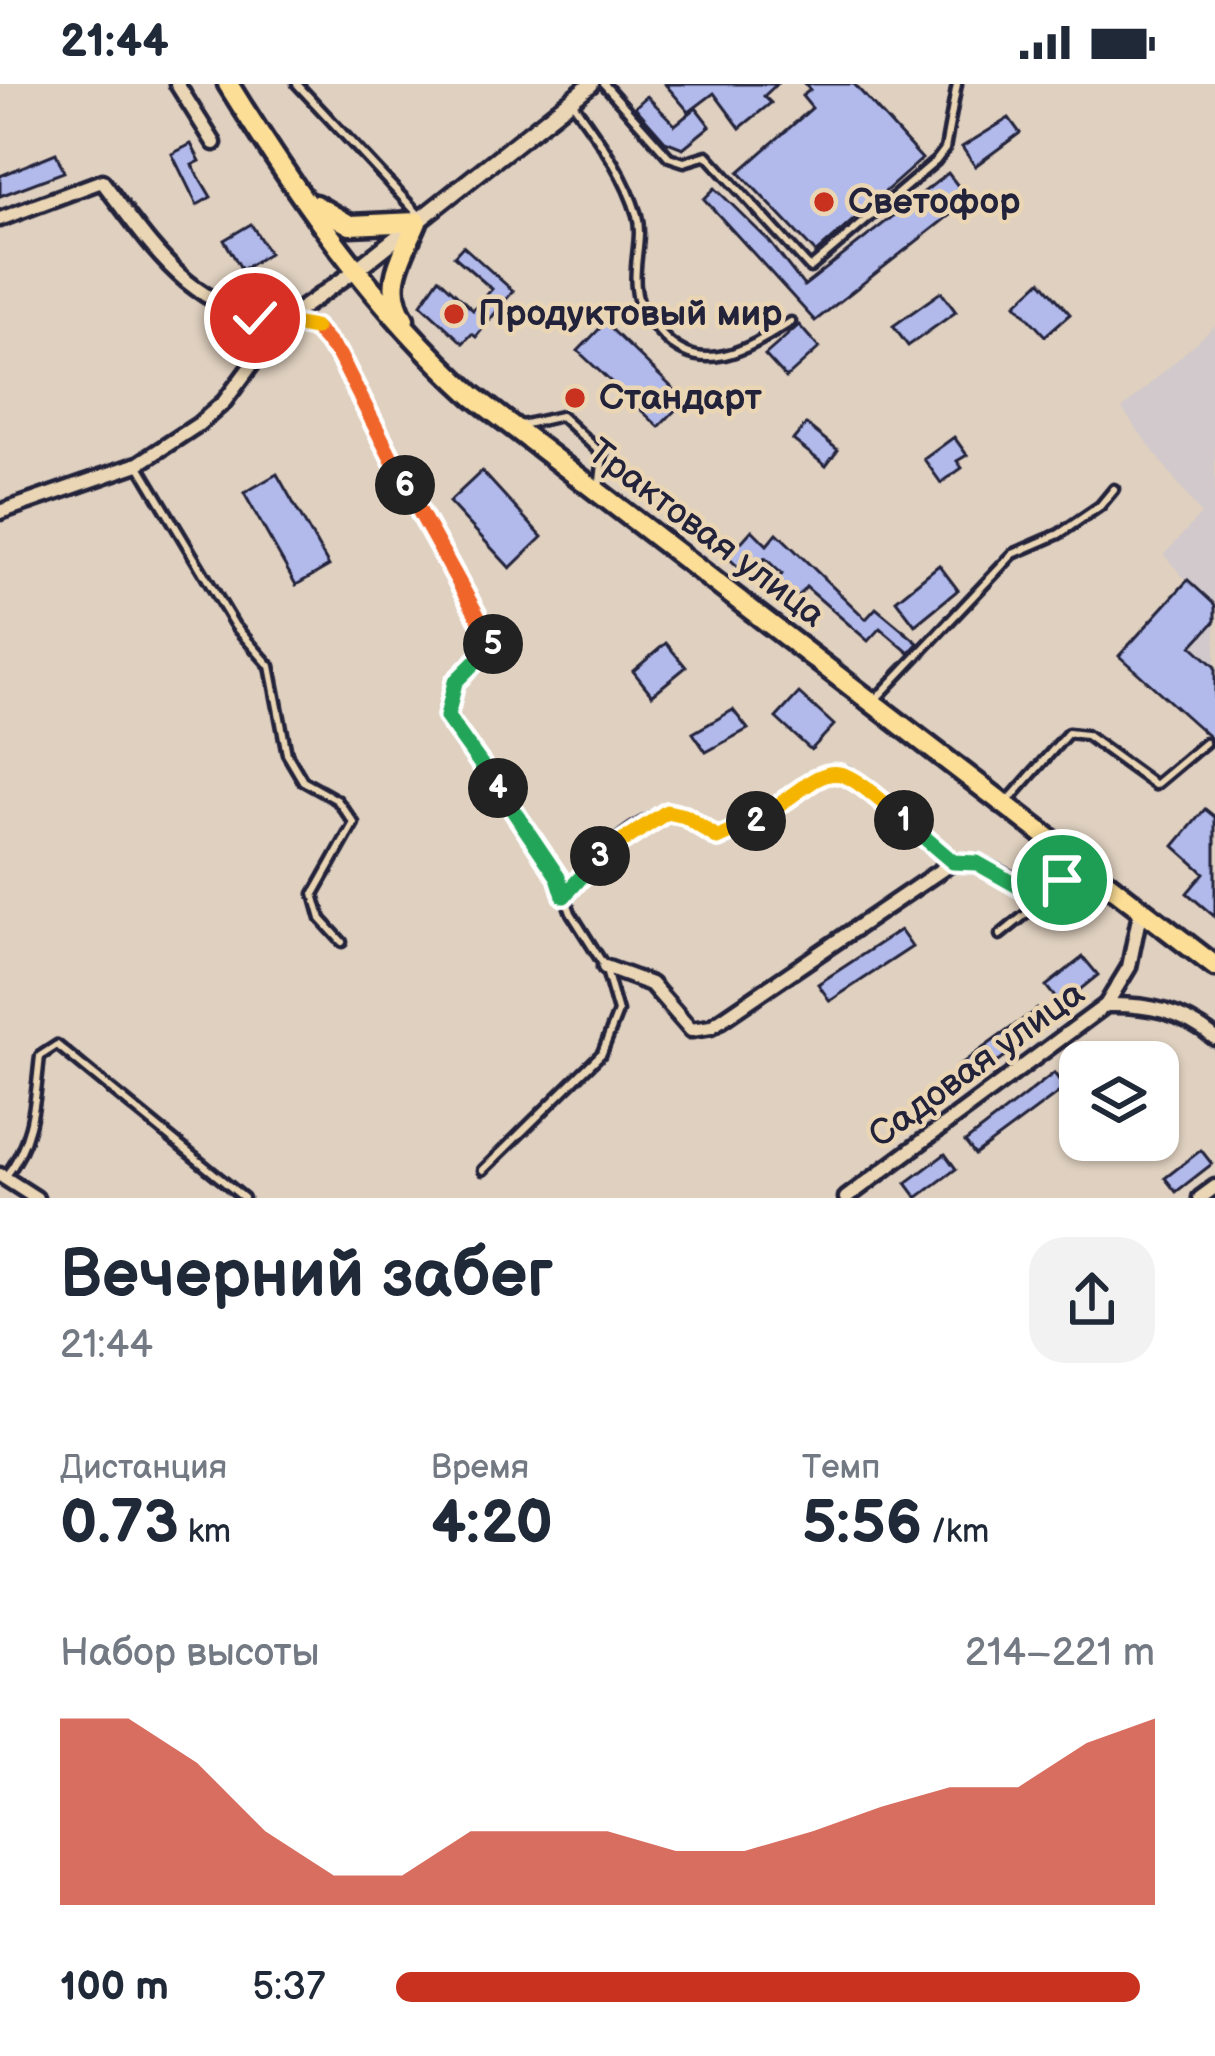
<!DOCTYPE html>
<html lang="ru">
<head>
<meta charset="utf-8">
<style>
  :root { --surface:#fff; --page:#f2f2f3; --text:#1f2937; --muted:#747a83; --accent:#c8321e }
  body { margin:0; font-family:"Balsamiq Sans",sans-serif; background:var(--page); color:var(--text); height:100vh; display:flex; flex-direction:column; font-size:45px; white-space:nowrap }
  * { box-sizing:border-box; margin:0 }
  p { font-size:39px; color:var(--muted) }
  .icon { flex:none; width:66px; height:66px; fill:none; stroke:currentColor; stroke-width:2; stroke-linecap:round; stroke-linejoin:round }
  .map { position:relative; height:1114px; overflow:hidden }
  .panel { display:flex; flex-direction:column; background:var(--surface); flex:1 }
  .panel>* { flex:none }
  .tools { position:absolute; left:1059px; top:957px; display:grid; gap:24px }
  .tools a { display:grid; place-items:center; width:120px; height:120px; border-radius:24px; background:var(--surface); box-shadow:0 3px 9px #0004; font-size:60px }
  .pin { position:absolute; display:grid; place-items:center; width:102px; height:102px; color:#fff; margin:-51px; border:6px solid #fff; border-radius:50%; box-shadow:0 3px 12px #0007 }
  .km { position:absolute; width:60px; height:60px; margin:-30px; border-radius:50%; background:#222; color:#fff; font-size:33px; line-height:60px; text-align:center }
  .round { display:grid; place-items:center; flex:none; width:126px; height:126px; border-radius:36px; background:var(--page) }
  .overview { display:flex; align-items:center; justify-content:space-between; height:204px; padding:0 60px }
  h1 { font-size:66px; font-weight:600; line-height:90px }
  .figures { display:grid; grid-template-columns:repeat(3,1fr); gap:18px; height:204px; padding:12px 60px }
  .figures div { display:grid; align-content:center }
  .figures b { font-size:60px; font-weight:600 }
  .figures small { font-size:33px; font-weight:400 }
  .figures p { font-size:33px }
  .chart { height:336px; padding:24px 60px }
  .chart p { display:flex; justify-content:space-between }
  .chart svg { width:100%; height:216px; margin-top:12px; fill:var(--accent); opacity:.7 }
  ul { padding:0 60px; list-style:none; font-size:39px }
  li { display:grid; grid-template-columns:192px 144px 1fr; align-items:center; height:90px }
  li i { height:30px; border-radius:15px; background:var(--accent) }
  .status { display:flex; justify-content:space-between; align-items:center; height:84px; padding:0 60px; background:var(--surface); direction:ltr }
  .status svg { height:33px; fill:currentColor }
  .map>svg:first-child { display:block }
  .built { fill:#d1c9cc }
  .building { fill:#b1baeb; stroke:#22223b; stroke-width:3 }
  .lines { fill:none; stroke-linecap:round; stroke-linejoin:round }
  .service-casing { stroke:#22223b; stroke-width:15 }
  .minor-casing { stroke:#22223b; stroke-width:21 }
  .tertiary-casing { stroke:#22223b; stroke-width:22 }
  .trunk-casing { stroke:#22223b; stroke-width:27 }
  .service { stroke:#ead6b4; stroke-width:6 }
  .minor { stroke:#ead6b4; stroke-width:12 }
  .tertiary { stroke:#ead6b4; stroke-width:14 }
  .trunk { stroke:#fdde96; stroke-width:18 }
  .split-1-casing { stroke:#fff; stroke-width:24 }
  .split-2-casing { stroke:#fff; stroke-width:24 }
  .split-3-casing { stroke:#fff; stroke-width:24 }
  .split-4-casing { stroke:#fff; stroke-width:24 }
  .split-5-casing { stroke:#fff; stroke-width:24 }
  .split-6-casing { stroke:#fff; stroke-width:24 }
  .split-7-casing { stroke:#fff; stroke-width:24 }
  .split-8-casing { stroke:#fff; stroke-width:24 }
  .split-1 { stroke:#22a559; stroke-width:15 }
  .split-2 { stroke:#f5b400; stroke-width:15 }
  .split-3 { stroke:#f5b400; stroke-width:15 }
  .split-4 { stroke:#22a559; stroke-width:15 }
  .split-5 { stroke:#22a559; stroke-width:15 }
  .split-6 { stroke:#f0652b; stroke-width:15 }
  .split-7 { stroke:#f0652b; stroke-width:15 }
  .split-8 { stroke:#f5b400; stroke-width:15 }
  .poi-dot { fill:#c8321e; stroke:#ead6b4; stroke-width:4.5 }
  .labels { text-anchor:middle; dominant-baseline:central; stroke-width:9; stroke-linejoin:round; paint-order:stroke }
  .poi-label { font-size:36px; font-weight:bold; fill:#22223b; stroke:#ead6b4; text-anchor:start }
  .street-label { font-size:36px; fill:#22223b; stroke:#ead6b4 }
</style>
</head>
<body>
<div class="status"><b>21:44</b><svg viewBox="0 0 49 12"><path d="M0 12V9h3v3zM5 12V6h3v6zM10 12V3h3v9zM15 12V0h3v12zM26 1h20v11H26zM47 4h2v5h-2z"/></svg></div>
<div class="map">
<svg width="1215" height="1114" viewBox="0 0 1215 1114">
  <rect width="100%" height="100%" fill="#dfd0bf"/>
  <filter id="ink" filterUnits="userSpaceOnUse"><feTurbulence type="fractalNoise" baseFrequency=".00833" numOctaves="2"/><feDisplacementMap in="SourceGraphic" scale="24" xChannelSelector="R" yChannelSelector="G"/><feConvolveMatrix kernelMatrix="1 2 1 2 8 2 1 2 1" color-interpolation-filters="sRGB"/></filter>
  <g filter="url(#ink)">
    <polygon class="built" points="1215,242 1215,658 1119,572 1187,497 1164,471 1201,430 1122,325"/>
    <g class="building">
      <polygon points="665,0 777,0 764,12 771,19 740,44 714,9 689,28"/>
      <polygon points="805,0 854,0 922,75 816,169 739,88 812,24 802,12 810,6"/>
      <polygon points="647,12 675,41 696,24 710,42 683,64 665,57 635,23"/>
      <polygon points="1009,34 1020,49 975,82 962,63"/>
      <polygon points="191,60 200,77 192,81 211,113 197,121 172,70"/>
      <polygon points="56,69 64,88 0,112 0,92"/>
      <polygon points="948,89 969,116 815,237 704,115 715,104 769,157 804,202"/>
      <polygon points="251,140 269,169 242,186 224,156"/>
      <polygon points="463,162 513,207 476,253 472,250 463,259 421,220 439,194 473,226 492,205 454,172"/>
      <polygon points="1041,197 1070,230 1045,252 1016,220"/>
      <polygon points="941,208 956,228 908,262 893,242"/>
      <polygon points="605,239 685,316 659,343 578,267"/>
      <polygon points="799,241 819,264 786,294 765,271"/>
      <polygon points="806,340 838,366 826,382 793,356"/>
      <polygon points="954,353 967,371 957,377 962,384 941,399 924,375"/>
      <polygon points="482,387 542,453 510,484 449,418"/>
      <polygon points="277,390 329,482 296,501 244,409"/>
      <polygon points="716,446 736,464 752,446 767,461 777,449 866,535 876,524 918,559 909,569 880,544 868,557 806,503 797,514 777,496 782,490 765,474 748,492 708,455"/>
      <polygon points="939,481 958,506 915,541 896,516"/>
      <polygon points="1188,496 1215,521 1215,537 1192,562 1215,583 1215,658 1119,572"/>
      <polygon points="666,559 686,583 652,611 633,587"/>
      <polygon points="799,609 834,641 811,666 776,634"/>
      <polygon points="733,626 748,645 706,668 693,649"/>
      <polygon points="1205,725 1215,733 1215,833 1187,809 1204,789 1174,762"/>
      <polygon points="900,846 912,863 830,917 818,900"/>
      <polygon points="1083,873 1098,891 1061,921 1046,902"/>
      <polygon points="1037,925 1048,940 968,1000 957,983"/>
      <polygon points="1054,989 1065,1004 975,1071 965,1058"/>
      <polygon points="1201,1066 1212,1080 1176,1108 1165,1094"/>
      <polygon points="945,1070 956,1085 917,1114 906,1099"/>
    </g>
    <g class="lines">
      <defs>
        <g id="service">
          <polyline points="297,0 421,133"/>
          <polyline points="604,0 669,73 684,78 707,71 810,184 936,77 945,65 957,0"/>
          <path d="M573 19C598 55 624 88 637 131 643 153 633 180 636 204 638 225 648 236 662 251 702 295 749 264 791 238"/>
          <path d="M289 236 312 240 339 271 495 563C471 585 447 598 447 633L558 793 571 829 605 883 618 928 602 969 483 1086"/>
          <polyline points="521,341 561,332 603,371 599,406"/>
          <polyline points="138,380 235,542 270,582 287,670 303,697 337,716 354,739 314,810 321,835 342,858"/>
          <polyline points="873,618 1013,470 1059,450 1100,422 1114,405"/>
          <polyline points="1008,717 1068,649 1086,651 1155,701 1205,659"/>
          <path d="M564 813C591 780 630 731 676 728L711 751 727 754 830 687 847 688 953 778"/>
          <polyline points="1000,851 1064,799"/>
          <path d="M5 1093C34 1058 35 1015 40 972L57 961 244 1114"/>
        </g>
        <g id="minor">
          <polyline points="177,0 214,59"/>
          <path d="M0 135 102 97C154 165 192 230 285 236"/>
          <polyline points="0,428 138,380 199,340 224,318 285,236 356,186"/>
          <polyline points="605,883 651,900 691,946 711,943 953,778 977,779 1033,806 1065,795 1081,780"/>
          <polyline points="1106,921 1129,883 1141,824"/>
          <polyline points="0,1091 36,1114"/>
          <path d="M846 1114 1106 921C1148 920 1182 927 1215 954"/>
          <polyline points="1200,1114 1215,1103"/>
        </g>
        <polyline id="tertiary" points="356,186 591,0"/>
        <g id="trunk">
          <path d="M228 0C298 113 375 223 473 312L1215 882"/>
          <path d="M315 121 350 141 417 138C403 172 382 200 404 235"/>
        </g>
      </defs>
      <use href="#service" class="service-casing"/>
      <use href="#minor" class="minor-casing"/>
      <use href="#tertiary" class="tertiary-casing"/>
      <use href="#trunk" class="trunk-casing"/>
      <use href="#service" class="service"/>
      <use href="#minor" class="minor"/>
      <use href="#tertiary" class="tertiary"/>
      <use href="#trunk" class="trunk"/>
    </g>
  </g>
  <g class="lines" filter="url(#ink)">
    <defs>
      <polyline id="split-1" points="904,736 953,778 977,779 1023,805 1062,796"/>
      <path id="split-2" d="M756 737C840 680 824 668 904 736"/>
      <polyline id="split-3" points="600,772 667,728 685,732 718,754 756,737"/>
      <polyline id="split-4" points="498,704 558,793 564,812 600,772"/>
      <polyline id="split-5" points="493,560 455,598 447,633 498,704"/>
      <polyline id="split-6" points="405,401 493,560"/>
      <polyline id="split-7" points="315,244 339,271 405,401"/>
      <polyline id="split-8" points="255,234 315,244"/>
    </defs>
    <use href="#split-1" class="split-1-casing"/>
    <use href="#split-2" class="split-2-casing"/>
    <use href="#split-3" class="split-3-casing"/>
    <use href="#split-4" class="split-4-casing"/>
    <use href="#split-5" class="split-5-casing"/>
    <use href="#split-6" class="split-6-casing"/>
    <use href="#split-7" class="split-7-casing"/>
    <use href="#split-8" class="split-8-casing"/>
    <use href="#split-1" class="split-1"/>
    <use href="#split-2" class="split-2"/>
    <use href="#split-3" class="split-3"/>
    <use href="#split-4" class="split-4"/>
    <use href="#split-5" class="split-5"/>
    <use href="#split-6" class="split-6"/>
    <use href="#split-7" class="split-7"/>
    <use href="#split-8" class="split-8"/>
  </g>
  <g class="poi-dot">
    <circle cx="824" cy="118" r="12"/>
    <circle cx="454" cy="230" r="12"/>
    <circle cx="575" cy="314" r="12"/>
  </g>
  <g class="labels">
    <g class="poi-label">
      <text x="848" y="118">Светофор</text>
      <text x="478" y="230">Продуктовый мир</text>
      <text x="599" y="314">Стандарт</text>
    </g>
    <g class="street-label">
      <text transform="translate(706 450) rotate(37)">Трактовая улица</text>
      <text transform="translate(977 981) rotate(-36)">Садовая улица</text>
    </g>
  </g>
</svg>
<div class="tools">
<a><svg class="icon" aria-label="layers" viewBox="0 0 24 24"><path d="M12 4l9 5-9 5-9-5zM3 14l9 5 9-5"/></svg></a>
</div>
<div class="pin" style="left:1062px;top:796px;background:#1e9e55"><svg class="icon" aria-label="arrive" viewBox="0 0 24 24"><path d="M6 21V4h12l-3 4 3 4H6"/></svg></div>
<div class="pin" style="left:255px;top:234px;background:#d93025"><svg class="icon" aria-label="check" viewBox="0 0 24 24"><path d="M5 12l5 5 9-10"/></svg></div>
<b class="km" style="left:904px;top:736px">1</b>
<b class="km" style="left:756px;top:737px">2</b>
<b class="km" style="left:600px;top:772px">3</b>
<b class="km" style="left:498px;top:704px">4</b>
<b class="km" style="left:493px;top:560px">5</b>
<b class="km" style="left:405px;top:401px">6</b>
</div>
<section class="panel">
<div class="overview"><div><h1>Вечерний забег</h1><p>21:44</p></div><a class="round"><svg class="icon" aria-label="share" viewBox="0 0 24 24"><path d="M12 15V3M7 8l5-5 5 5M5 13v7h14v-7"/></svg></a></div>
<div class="figures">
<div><p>Дистанция</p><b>0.73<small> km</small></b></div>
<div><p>Время</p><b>4:20</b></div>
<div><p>Темп</p><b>5:56<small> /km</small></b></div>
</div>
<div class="chart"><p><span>Набор высоты</span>214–221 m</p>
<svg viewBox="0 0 160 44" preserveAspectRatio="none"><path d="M0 44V6L10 6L20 15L30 29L40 38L50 38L60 29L70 29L80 29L90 33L100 33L110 29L120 24L130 20L140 20L150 11L160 6V44z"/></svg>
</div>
<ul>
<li><b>100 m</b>5:37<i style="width:98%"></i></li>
</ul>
</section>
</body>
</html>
